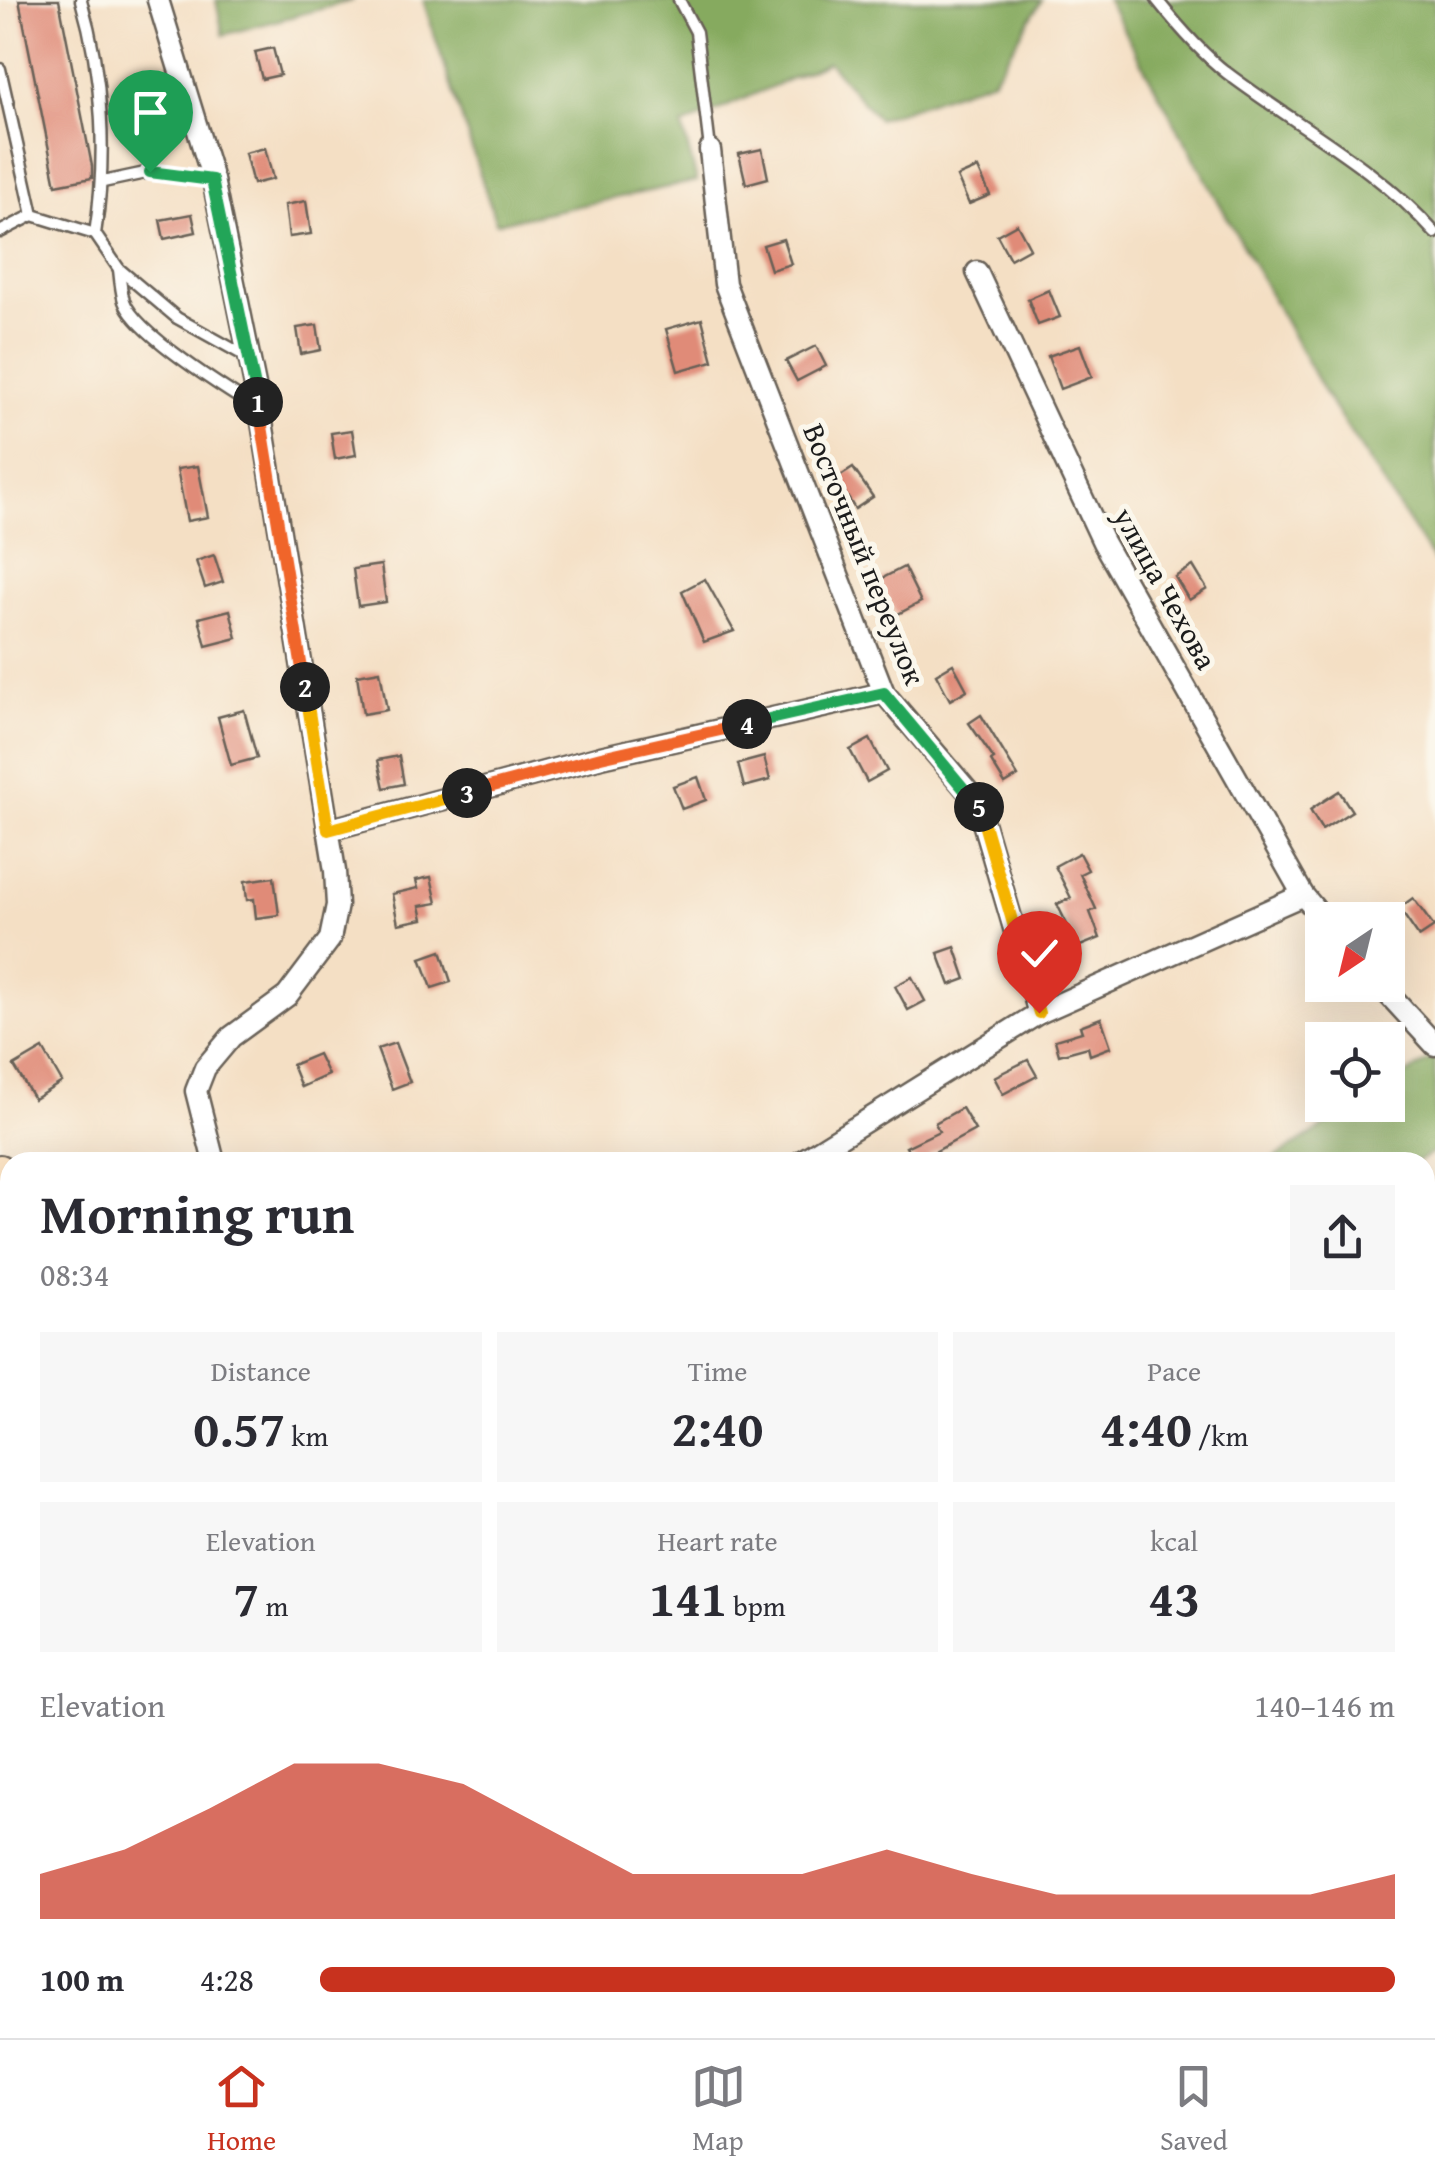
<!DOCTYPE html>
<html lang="en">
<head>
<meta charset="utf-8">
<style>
  :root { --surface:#fff; --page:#f7f7f7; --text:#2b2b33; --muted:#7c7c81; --line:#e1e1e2; --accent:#c8321e }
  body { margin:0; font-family:"Gentium Book Plus",serif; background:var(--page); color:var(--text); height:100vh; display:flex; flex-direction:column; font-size:38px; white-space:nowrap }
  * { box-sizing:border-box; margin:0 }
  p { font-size:32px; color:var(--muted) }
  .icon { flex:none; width:55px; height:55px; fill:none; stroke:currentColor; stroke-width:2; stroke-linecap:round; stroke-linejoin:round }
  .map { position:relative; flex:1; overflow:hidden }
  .sheet { position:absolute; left:0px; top:1152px; width:1435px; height:888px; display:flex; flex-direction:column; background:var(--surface); border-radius:30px 30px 0 0; box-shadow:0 10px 40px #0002 }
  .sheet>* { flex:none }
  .needle { width:65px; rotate:215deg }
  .buttons { position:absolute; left:1305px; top:902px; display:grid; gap:20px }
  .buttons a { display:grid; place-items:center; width:100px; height:100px; border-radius:0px; background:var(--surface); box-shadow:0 10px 40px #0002; font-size:50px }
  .pin { position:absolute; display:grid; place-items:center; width:85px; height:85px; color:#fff; margin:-102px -42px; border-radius:50% 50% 50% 0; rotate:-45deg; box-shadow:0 0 10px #0007 }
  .pin .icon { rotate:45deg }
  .km { position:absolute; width:50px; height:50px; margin:-25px; border-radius:50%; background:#222; color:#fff; font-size:28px; line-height:50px; text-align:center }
  .round { display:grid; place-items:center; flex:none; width:105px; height:105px; border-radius:0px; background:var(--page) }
  .head { display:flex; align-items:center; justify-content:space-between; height:170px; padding:0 40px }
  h1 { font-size:55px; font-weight:700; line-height:75px }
  .stats { display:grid; grid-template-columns:repeat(3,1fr); gap:15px; height:170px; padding:10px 40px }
  .stats div { display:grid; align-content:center; border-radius:0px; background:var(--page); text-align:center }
  .stats b { font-size:50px; font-weight:700 }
  .stats small { font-size:28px; font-weight:400 }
  .stats p { font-size:28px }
  .chart { height:280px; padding:20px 40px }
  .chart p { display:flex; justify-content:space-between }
  .chart svg { width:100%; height:180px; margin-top:10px; fill:var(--accent); opacity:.7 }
  ul { padding:0 40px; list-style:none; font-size:32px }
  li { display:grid; grid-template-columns:160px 120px 1fr; align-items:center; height:75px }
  li i { height:25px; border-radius:12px; background:var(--accent) }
  .dock { display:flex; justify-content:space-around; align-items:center; height:140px; border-top:2px solid var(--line); background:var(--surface); font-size:28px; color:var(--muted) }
  .dock a { display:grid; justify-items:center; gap:5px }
  .dock .current { color:var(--accent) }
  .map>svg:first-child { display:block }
  .forest { fill:#86aa5e; stroke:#51633d; stroke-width:2.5 }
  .building { fill:#e08b78 }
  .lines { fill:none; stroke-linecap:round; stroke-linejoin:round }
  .lane-casing { stroke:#686057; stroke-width:15 }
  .street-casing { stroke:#686057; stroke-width:25 }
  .secondary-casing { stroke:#686057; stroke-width:32 }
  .lane { stroke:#fff; stroke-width:10 }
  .street { stroke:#fff; stroke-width:20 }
  .secondary { stroke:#fde5c5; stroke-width:28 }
  .split-1-casing { stroke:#fff; stroke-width:20 }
  .split-2-casing { stroke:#fff; stroke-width:20 }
  .split-3-casing { stroke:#fff; stroke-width:20 }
  .split-4-casing { stroke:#fff; stroke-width:20 }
  .split-5-casing { stroke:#fff; stroke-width:20 }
  .split-6-casing { stroke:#fff; stroke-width:20 }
  .split-1 { stroke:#22a559; stroke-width:12 }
  .split-2 { stroke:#f0652b; stroke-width:12 }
  .split-3 { stroke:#f5b400; stroke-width:12 }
  .split-4 { stroke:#f0652b; stroke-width:12 }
  .split-5 { stroke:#22a559; stroke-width:12 }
  .split-6 { stroke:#f5b400; stroke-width:12 }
  .labels { text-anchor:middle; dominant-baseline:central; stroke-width:10; stroke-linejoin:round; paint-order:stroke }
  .street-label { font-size:30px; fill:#1c1c1c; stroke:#fbf7ec }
</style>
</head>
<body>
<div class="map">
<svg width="1435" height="2038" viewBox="0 0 1435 2038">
  <rect width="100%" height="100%" fill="#fbf7ec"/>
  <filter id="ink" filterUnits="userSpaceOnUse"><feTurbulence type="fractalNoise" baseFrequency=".01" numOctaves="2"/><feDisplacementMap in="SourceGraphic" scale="20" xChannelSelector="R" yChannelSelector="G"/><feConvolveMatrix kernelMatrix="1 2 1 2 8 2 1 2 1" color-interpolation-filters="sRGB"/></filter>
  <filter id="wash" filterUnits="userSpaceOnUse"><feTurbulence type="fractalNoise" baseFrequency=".0048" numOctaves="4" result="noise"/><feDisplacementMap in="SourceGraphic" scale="40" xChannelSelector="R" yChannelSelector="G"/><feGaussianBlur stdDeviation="2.25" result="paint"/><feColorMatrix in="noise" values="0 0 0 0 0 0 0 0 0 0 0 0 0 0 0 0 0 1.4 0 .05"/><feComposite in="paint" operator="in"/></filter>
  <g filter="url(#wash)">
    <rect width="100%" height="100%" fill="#f4dfc4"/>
    <g class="forest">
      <polygon points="216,0 354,0 223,35"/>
      <polygon points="423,0 1042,0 993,79 878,119 828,62 682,126 697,181 496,223"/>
      <polygon points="1107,0 1435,0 1435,563 1325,394"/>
      <polygon points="1435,1056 1435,1152 1417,1162 1269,1162 1358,1105 1388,1105 1388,1086"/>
    </g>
    <g id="blocks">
      <g class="building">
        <polygon points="19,0 59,0 92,166 92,178 56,185"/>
        <polygon points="273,48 280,75 262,79 255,52"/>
        <polygon points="265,148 273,179 253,184 245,153"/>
        <polygon points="762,149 768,178 746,184 739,154"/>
        <polygon points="978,168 990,195 969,204 957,177"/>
        <polygon points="306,201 311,234 289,237 285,205"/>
        <polygon points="192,214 196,232 164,239 160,220"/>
        <polygon points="1017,224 1030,248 1010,259 997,235"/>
        <polygon points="783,239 791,264 771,270 763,245"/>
        <polygon points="1049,290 1060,317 1038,325 1028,299"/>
        <polygon points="702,319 713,361 678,371 666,329"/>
        <polygon points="317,325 321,350 301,354 297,328"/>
        <polygon points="1080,345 1092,377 1060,389 1048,356"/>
        <polygon points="816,346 826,366 797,381 786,361"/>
        <polygon points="352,430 356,455 335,459 331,433"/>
        <polygon points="198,466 208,517 187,521 177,469"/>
        <polygon points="853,468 873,497 855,509 836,479"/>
        <polygon points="214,555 223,582 205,588 196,561"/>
        <polygon points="381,565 386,602 358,606 353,569"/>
        <polygon points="1193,566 1207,589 1189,600 1175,577"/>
        <polygon points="904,567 921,602 896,615 879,580"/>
        <polygon points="705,579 734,631 704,642 682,591"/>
        <polygon points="230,610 237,638 206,646 199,618"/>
        <polygon points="953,664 967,690 950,700 936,674"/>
        <polygon points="380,671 387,710 363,714 357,675"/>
        <polygon points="244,710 257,758 231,765 218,717"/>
        <polygon points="981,715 1018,776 1005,784 991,761 994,759 969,723"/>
        <polygon points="870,739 887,771 867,782 850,750"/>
        <polygon points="399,756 404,784 384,788 378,760"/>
        <polygon points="764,757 770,780 744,787 738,764"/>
        <polygon points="698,777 706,800 682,809 673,786"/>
        <polygon points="1339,791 1352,811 1322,830 1310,810"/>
        <polygon points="1079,853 1088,870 1080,874 1096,909 1090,912 1100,938 1078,947 1057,904 1071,898 1055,866"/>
        <polygon points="274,877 279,915 256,918 254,899 247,900 245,881"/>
        <polygon points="431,877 437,903 420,906 423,919 398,924 392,894 418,888 416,880"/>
        <polygon points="1413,898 1434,927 1419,937 1399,908"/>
        <polygon points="955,947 966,979 950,985 938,953"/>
        <polygon points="441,951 451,982 432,988 421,958"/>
        <polygon points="912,977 925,1001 908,1010 895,986"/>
        <polygon points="1101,1018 1111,1047 1090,1055 1088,1047 1059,1055 1055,1040 1082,1032 1080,1026"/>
        <polygon points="395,1043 410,1082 392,1089 377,1049"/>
        <polygon points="43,1049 62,1082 34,1099 14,1066"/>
        <polygon points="318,1054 328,1075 301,1087 292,1065"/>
        <polygon points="1028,1060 1037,1076 1003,1094 994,1077"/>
        <polygon points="962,1108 975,1130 929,1155 933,1162 915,1162 906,1147 939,1131 935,1123"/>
      </g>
    </g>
  </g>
  <g filter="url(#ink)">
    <use href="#blocks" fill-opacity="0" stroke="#686057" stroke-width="2.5"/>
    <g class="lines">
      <defs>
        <g id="lane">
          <path d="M81 0C103 75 107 157 95 234L119 269 177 318 249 358"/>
          <polyline points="679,0 696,32 710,149"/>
          <path d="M1157 0C1177 25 1201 53 1227 73 1297 126 1376 166 1435 233"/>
          <polyline points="0,69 33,215"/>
          <polyline points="103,182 150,172 213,180"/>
          <polyline points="0,232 33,215 95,234"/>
          <path d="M119 269C120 279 121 291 124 301 135 333 228 391 259 410"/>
          <polyline points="870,2030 882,2038"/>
          <polyline points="825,2038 831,2030"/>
          <polyline points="1305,2038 1305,2030"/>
          <polyline points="1389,2038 1389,2030"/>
        </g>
        <g id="street">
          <polyline points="158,0 213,180 260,410 335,871 337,905 330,939 287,996 231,1037 205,1068 196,1091 214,1162"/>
          <polyline points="710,150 725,284 884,693 977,802 1039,1013"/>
          <polyline points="977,272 1103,542 1303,895 1324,920"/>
          <polyline points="328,830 601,757 884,693"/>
          <polyline points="1380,985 1435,1045"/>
          <polyline points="800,1162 1039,1013 1303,895"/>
          <polyline points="1425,1284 1435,1270"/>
          <polyline points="0,1413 10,1408"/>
          <polyline points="139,2038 146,2030"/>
          <polyline points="1134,2038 1135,2030"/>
        </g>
        <g id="secondary">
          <polyline points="0,1169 10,1185"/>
          <polyline points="0,1692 10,1702"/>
          <polyline points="640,2030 655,2038"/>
        </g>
      </defs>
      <use href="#lane" class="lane-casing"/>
      <use href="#street" class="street-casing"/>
      <use href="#secondary" class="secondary-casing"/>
      <use href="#lane" class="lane"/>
      <use href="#street" class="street"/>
      <use href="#secondary" class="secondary"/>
    </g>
  </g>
  <g class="lines" filter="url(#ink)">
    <defs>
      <polyline id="split-1" points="150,172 212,180 258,402"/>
      <polyline id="split-2" points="258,402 305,687"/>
      <polyline id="split-3" points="305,687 328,830 467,793"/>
      <polyline id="split-4" points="467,793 601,757 747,724"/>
      <polyline id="split-5" points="747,724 884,693 979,807"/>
      <polyline id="split-6" points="979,807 1039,1013"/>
    </defs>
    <use href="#split-1" class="split-1-casing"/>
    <use href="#split-2" class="split-2-casing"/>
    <use href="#split-3" class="split-3-casing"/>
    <use href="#split-4" class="split-4-casing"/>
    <use href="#split-5" class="split-5-casing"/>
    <use href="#split-6" class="split-6-casing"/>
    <use href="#split-1" class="split-1"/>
    <use href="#split-2" class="split-2"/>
    <use href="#split-3" class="split-3"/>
    <use href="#split-4" class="split-4"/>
    <use href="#split-5" class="split-5"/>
    <use href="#split-6" class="split-6"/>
  </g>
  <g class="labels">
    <g class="street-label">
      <text transform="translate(865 554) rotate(68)">Восточный переулок</text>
      <text transform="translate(1166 588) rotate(61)">улица Чехова</text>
    </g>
  </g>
</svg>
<div class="buttons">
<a><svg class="needle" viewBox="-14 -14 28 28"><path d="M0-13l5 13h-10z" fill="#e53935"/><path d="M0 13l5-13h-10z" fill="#7c7c81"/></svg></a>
<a><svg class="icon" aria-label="locate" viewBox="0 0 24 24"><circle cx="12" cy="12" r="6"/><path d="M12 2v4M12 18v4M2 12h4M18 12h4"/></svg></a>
</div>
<div class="pin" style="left:150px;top:172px;background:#1e9e55"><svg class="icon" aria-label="arrive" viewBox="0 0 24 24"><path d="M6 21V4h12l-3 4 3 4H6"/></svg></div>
<div class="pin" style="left:1039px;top:1013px;background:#d93025"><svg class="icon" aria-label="check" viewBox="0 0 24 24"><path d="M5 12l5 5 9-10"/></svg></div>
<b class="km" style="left:258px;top:402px">1</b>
<b class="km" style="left:305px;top:687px">2</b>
<b class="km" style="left:467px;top:793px">3</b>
<b class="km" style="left:747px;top:724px">4</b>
<b class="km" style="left:979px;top:807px">5</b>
<section class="sheet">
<div class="head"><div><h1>Morning run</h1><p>08:34</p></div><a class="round"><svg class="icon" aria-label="share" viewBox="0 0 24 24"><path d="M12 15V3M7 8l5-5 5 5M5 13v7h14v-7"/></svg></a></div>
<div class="stats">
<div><p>Distance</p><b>0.57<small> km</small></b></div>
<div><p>Time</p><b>2:40</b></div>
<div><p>Pace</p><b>4:40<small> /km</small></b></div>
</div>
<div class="stats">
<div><p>Elevation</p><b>7<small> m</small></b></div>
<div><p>Heart rate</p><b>141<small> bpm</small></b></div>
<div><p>kcal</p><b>43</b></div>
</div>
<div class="chart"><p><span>Elevation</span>140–146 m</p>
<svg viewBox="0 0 160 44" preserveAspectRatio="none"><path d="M0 44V33L10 27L20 17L30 6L40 6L50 11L60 22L70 33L80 33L90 33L100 27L110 33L120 38L130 38L140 38L150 38L160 33V44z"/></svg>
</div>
<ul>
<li><b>100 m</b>4:28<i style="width:100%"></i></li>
</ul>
</section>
</div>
<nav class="dock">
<a class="current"><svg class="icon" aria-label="home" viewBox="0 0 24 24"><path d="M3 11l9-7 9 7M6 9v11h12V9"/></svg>Home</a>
<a><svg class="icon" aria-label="map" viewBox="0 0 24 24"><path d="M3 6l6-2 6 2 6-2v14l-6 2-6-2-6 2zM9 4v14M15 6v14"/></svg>Map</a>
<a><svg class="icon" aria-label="saved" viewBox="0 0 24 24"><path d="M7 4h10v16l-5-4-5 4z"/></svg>Saved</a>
</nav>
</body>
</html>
